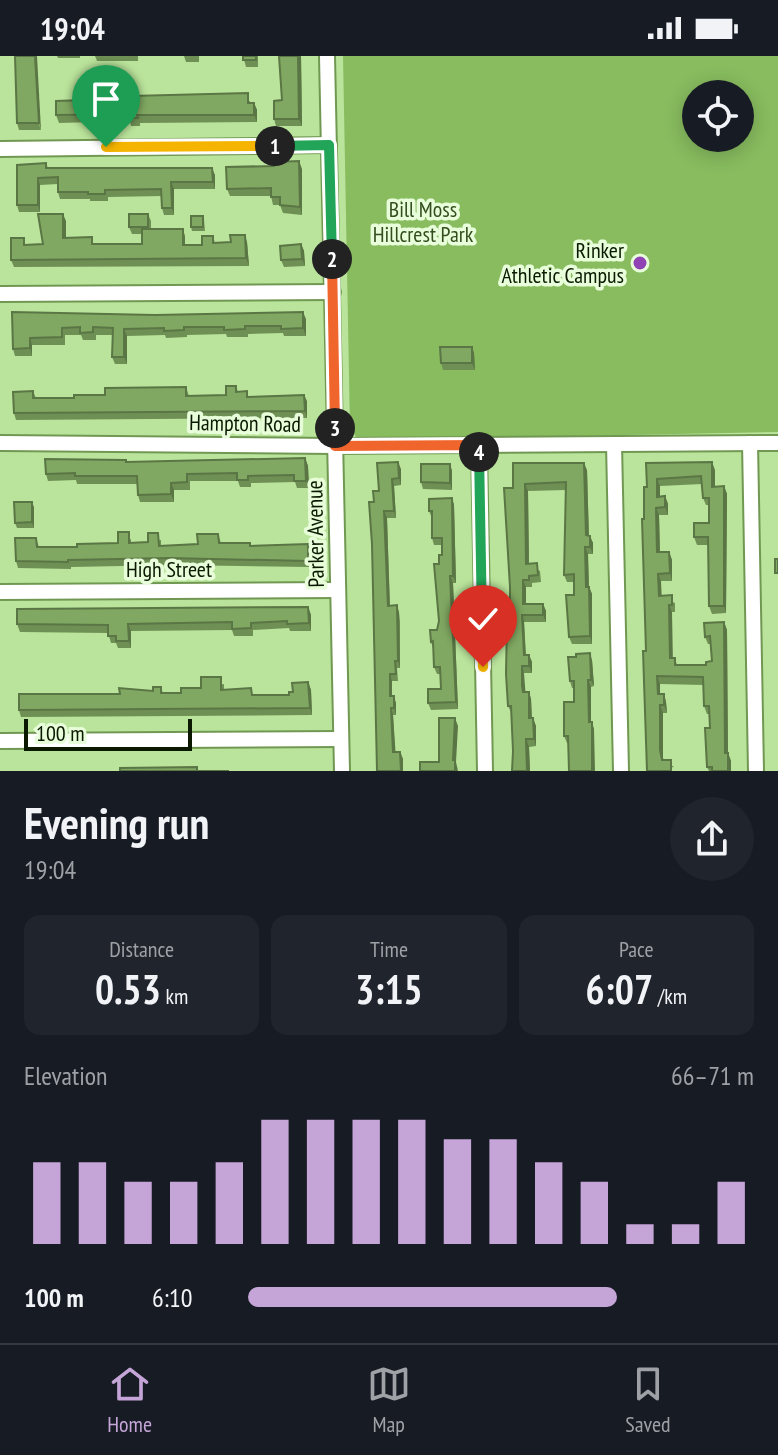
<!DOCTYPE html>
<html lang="en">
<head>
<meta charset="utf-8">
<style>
  :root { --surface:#171b24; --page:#20242c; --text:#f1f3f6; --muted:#9ea1a6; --line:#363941; --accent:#c5a4d8 }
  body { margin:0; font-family:"PT Sans Narrow",sans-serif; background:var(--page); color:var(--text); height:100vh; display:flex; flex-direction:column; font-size:30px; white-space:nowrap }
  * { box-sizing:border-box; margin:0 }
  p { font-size:26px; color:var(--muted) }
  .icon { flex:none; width:44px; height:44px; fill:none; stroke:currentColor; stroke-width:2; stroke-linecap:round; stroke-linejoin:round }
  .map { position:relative; height:715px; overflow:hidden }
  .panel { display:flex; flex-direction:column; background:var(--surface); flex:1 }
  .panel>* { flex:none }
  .tools { position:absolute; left:682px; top:24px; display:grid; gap:16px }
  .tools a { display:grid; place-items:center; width:72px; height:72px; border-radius:50%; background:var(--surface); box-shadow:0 4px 20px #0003; font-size:40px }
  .scale { position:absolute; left:24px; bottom:20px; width:168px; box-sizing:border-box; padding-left:8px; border:4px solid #0a1900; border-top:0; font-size:22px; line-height:28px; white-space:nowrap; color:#0a1900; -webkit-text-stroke:6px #e8feda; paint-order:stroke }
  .pin { position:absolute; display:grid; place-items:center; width:68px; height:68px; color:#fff; margin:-82px -34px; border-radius:50% 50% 50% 0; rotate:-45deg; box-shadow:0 0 8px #0007 }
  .pin .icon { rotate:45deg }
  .km { position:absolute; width:40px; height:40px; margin:-20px; border-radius:50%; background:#222; color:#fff; font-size:22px; line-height:40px; text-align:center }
  .round { display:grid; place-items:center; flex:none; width:84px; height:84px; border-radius:42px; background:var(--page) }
  .head { display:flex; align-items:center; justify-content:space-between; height:136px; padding:0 24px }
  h1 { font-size:44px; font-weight:700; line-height:60px }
  .figures { display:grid; grid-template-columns:repeat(3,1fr); gap:12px; height:136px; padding:8px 24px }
  .figures div { display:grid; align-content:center; border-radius:16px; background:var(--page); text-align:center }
  .figures b { font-size:40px; font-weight:700 }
  .figures small { font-size:22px; font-weight:400 }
  .figures p { font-size:22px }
  .chart { height:224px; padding:16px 24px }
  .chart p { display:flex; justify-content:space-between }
  .chart svg { width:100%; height:144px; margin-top:8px; stroke:var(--accent); stroke-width:6 }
  ul { padding:0 24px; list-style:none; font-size:26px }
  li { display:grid; grid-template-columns:128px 96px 1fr; align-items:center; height:60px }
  li i { height:20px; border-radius:10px; background:var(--accent) }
  .status { display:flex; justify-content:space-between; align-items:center; height:56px; padding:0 40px; background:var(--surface); direction:ltr }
  .status svg { height:22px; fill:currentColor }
  .tabs { display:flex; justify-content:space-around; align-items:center; height:112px; border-top:2px solid var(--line); background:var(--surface); font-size:22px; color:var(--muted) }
  .tabs a { display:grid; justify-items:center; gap:4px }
  .tabs .on { color:var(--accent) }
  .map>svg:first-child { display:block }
  .green { fill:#88bc5f; fill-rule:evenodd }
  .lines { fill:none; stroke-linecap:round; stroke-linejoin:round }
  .minor-casing { stroke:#719852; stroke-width:18 }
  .minor { stroke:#fff; stroke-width:14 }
  .wall { fill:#6f9054 }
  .shaded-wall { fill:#5a7645 }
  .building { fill:#81a862; stroke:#5a7645; stroke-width:2 }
  .split-1-casing { stroke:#fff; stroke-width:16 }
  .split-2-casing { stroke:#fff; stroke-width:16 }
  .split-3-casing { stroke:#fff; stroke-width:16 }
  .split-4-casing { stroke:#fff; stroke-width:16 }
  .split-5-casing { stroke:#fff; stroke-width:16 }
  .split-6-casing { stroke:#fff; stroke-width:16 }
  .split-1 { stroke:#f5b400; stroke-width:10 }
  .split-2 { stroke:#22a559; stroke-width:10 }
  .split-3 { stroke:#f0652b; stroke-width:10 }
  .split-4 { stroke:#f0652b; stroke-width:10 }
  .split-5 { stroke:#22a559; stroke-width:10 }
  .split-6 { stroke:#f5b400; stroke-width:10 }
  .poi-dot { fill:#8f43b4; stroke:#e8feda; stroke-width:3 }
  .labels { text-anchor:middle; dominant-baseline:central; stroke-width:7; stroke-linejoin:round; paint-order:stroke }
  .park-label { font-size:22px; fill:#344d1e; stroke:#e8feda }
  .poi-label { font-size:22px; fill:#0a1900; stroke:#e8feda; text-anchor:end }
  .street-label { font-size:22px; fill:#0a1900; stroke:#e8feda }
</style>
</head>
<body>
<div class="status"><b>19:04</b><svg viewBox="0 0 49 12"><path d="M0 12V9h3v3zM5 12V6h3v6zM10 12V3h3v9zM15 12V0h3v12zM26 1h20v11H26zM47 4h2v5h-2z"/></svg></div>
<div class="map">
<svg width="778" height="715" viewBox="0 0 778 715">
  <rect width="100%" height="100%" fill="#bae49b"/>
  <path class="green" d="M343 0H778V376L358 384 350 372ZM696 38H740V82H696Z"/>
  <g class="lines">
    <defs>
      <g id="minor">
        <polyline points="327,0 342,715"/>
        <polyline points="0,93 329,89"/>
        <polyline points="0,238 333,236"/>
        <polyline points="0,387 335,390 778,387"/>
        <polyline points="750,387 756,715"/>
        <polyline points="614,388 621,715"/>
        <polyline points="479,389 485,715"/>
        <polyline points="0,536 338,534"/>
        <polyline points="0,685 341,683"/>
      </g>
    </defs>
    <use href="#minor" class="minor-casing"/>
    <use href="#minor" class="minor"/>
  </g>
  <g class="wall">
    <polygon points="15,0 41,74 19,74 17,67"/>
    <polygon points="57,0 80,0 80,2 58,2"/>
    <polygon points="95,0 138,0 138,5 97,5"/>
    <polygon points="184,0 199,0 199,6 186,6"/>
    <polygon points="243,0 258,0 258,11 246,11"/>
    <polygon points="279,0 301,0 302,70 276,70 274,63 282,44"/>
    <polygon points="98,32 98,37 131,38 131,40 250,45 250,47 254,47 257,54 257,66 140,67 140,70 131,70 130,65 59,67 56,59 85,44"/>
    <polygon points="46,107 48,112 215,119 215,133 174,133 174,159 164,159 162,152 162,140 108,141 108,145 90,145 90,143 60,143 58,136 58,128 40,129 40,156 19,156 17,149"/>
    <polygon points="302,113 302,159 283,157 280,149 273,149 271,140 230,140 227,133"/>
    <polygon points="148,158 151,165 151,173 183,173 185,181 185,189 202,189 213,180 215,187 247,186 249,210 14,211 11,204 27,189 43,188 66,165 66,182 95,188 142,188 142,178 132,178 129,171"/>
    <polygon points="204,163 205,175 192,175 191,171"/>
    <polygon points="301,188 304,195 305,210 284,211 281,204"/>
    <polygon points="12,256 306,263 306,280 284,280 283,277 248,278 248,281 227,281 226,278 187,279 187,281 166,282 165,279 127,280 127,308 115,308 112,301 113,279 96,279 96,284 83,284 81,279 65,279 65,289 32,289 32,300 15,300 13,293"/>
    <polygon points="472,291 474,297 475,314 443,314 441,307"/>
    <polygon points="236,330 238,336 248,341 307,345 307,362 16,364 14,357 33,335 36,342 74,342 186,331 189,340 226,339"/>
    <polygon points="305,402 308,410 309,432 297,432 295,426 251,427 251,431 240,431 238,425 190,425 190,434 174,434 174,446 140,446 138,439 138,428 77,428 76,424 48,425 46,418 127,406"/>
    <polygon points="513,407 587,414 589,479 593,487 593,498 588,498 589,531 592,538 592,588 572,588 569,581 574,539 574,526 567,526 564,519 566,434 528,435 529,508 540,515 541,526 532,527 532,531 526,531 526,548 543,548 546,555 546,566 524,566 526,599 529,599 532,606 532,617 524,617 524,636 529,636 531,643 532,662 536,670 536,690 529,691 530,715 512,715 513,695 512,658 508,650"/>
    <polygon points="646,407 715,414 715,431 724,430 727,438 726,557 712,558 709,550 708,489 697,489 694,481 709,467 709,449 706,449 703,442 702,428 660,430 660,441 665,440 668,448 668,459 659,459 660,496 669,496 672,504 672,525 661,525 661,540 675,547 675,556 672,556 672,602 675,602 677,609 706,609 712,605 710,588 708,588 705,581 724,566 727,574 728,697 731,705 731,715 709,715 707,711 710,658 707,658 704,650 704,629 660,628 660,638 664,638 666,646 667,657 663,657 663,702 664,704 674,711 647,715 644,463 647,431"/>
    <polygon points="450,408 452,415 452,434 423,433 421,426"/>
    <polygon points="401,413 401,429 394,430 396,462 387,462 390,550 399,556 400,566 400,612 397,612 398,625 392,625 392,640 396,647 396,659 393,659 395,696 400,696 403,703 403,715 377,715 374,446 379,435"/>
    <polygon points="452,442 454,449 456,527 453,527 458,653 431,654 428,647 441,633 441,618 437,618 434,611 433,592 431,586 437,574 439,565 439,508 442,499 442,489 434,489 432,482 432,462 429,455"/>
    <polygon points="34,451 34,472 17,472 15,467"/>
    <polygon points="218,478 221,487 251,490 308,488 311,495 311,511 172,509 71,511 71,513 18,512 16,505 36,482 39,491 77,491 118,487 131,483 131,487 148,486 161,484 161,490 198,488"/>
    <polygon points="308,551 311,559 311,575 290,575 289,572 253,574 253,580 234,580 232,574 131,575 131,592 118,592 116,587 111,587 108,577 20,576 17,568"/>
    <polygon points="592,604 594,630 591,631 591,666 594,673 567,687 564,680 574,646 574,632 572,632 570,625"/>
    <polygon points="308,626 311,634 312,659 21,661 19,654 106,638 153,635 161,631 163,637 181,637 201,632 224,628 224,634 254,639 289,639"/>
  </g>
  <g class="shaded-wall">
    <polygon points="35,0 37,0 41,74 39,67"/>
    <polygon points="298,0 301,0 302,70 299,63"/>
    <polygon points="254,47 257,54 257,66 254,59"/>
    <polygon points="299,105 302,113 302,159 300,151"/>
    <polygon points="212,112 215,119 215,133 213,126"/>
    <polygon points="38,122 40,129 40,156 38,149"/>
    <polygon points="171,126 174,133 174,159 172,152"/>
    <polygon points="63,158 66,165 66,189 63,182"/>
    <polygon points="183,173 185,181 185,196 183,189"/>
    <polygon points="245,179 247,186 249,210 246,202"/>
    <polygon points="301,188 304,195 305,210 302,203"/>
    <polygon points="303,256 306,263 306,280 303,272"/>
    <polygon points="124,273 127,280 127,308 124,301"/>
    <polygon points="30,282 32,289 32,300 30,292"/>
    <polygon points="472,291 474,297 475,314 472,307"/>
    <polygon points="304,339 307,345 307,362 305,355"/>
    <polygon points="305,402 308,410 309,432 306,425"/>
    <polygon points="398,406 401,413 401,429 399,422"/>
    <polygon points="712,406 715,414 715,438 712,431"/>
    <polygon points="584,407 587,414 589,487 586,479"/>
    <polygon points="450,408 452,415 452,434 450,427"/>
    <polygon points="392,423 394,430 396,462 394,455"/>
    <polygon points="657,423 660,430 660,448 657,441"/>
    <polygon points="171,427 174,434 174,446 171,438"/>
    <polygon points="525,428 528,435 529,515 526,508"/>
    <polygon points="724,430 727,438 726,557 724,550"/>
    <polygon points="665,440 668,448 668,459 665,451"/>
    <polygon points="452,442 454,449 456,527 453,520"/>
    <polygon points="32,446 34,451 34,472 32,466"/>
    <polygon points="656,452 659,459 660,504 657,496"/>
    <polygon points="384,455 387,462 390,556 388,550"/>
    <polygon points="590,480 593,487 593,498 590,491"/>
    <polygon points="308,488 311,495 311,511 308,505"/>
    <polygon points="585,491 588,498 589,538 586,531"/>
    <polygon points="669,496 672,504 672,525 670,517"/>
    <polygon points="658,518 661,525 662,547 659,540"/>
    <polygon points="450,520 453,527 458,653 456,646"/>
    <polygon points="523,524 526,531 526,556 523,548"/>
    <polygon points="589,531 592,538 592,588 590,580"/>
    <polygon points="543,548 546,555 546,566 543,559"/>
    <polygon points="397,549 399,556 400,612 398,605"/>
    <polygon points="669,549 672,556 673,610 670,602"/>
    <polygon points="308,551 311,559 311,575 309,567"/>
    <polygon points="522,559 524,566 526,606 524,599"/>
    <polygon points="724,566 727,574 728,705 725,697"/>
    <polygon points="128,568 131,575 131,592 129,585"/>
    <polygon points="590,597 592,604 594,630 591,624"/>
    <polygon points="529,599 532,606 532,617 529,610"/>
    <polygon points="522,610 524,617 526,643 522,630"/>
    <polygon points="390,618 392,625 392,647 390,640"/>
    <polygon points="657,620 660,628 660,646 658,638"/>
    <polygon points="588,624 591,631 591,673 589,666"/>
    <polygon points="308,626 311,634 312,659 310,652"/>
    <polygon points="529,636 531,643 532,670 529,662"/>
    <polygon points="664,638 666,646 667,657 664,649"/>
    <polygon points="394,640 396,647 396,659 394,652"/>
    <polygon points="660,649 663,657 663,702 665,711 660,694"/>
    <polygon points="391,652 393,659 396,703 393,696"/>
    <polygon points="455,662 458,670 456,706 458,715 455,715 453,704"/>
    <polygon points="533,662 536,670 536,690 534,683"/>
    <polygon points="592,666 594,673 595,715 592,715"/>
    <polygon points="526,683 529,691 530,715 527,715"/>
    <polygon points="400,696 403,703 403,715 401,715"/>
    <polygon points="728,697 731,705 731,715 728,715"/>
  </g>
  <g class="building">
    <polygon points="15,0 35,0 39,67 17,67"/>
    <rect x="243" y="0" width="13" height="4"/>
    <polygon points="279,0 298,0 299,63 274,63 274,45 282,44"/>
    <polygon points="85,24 95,24 95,37 131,38 131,40 248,37 248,47 254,47 254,59 137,59 138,62 129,62 128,58 56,59 56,45 85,44"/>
    <polygon points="299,105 300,151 280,149 280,141 271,141 271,132 227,133 226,111 274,110 274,106"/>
    <polygon points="46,107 46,112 212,112 213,126 171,126 172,152 162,152 161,133 105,134 105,138 88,138 88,136 58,136 58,121 38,122 38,149 17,149 17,109"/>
    <polygon points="38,158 63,158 63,182 92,181 92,188 142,188 142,173 183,173 183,189 202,189 202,180 213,180 213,187 231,186 230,179 245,179 246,202 11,204 11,182 24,182 24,189 43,188"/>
    <rect x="129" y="158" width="19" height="13"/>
    <rect x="191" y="160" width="12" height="11"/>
    <polygon points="301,188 302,203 281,204 280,190"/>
    <polygon points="12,256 155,259 303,256 303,272 281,273 281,270 245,270 245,273 224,274 224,271 184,271 184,274 164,275 164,272 124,273 124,301 112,301 113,272 93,271 93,276 80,277 80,271 62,272 62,281 30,282 30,292 13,293"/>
    <polygon points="440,291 472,291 472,307 441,307"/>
    <polygon points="226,330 236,330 236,336 247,335 247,341 304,339 305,355 14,357 13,336 33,335 33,342 74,342 74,339 105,339 105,332 186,331 186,340 226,339"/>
    <polygon points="305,402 306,425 294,425 294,419 248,420 248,424 237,424 237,417 187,418 187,426 171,427 171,438 138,439 137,420 75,420 75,417 46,418 45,403 126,404 126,406"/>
    <polygon points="398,406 399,422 392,423 394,455 384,455 388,550 397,549 398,605 395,605 396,618 390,618 390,640 394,640 394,652 391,652 393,696 400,696 401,715 377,715 372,488 369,446 374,446 373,435 379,435 377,407"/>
    <polygon points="712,406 712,431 724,430 724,550 709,550 708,481 694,481 694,467 709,467 709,442 703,442 701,420 657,423 657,441 665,440 665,451 656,452 657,496 669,496 670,517 658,518 659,540 672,539 672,549 669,549 670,602 675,602 675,609 706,609 706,606 712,605 710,580 705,581 704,567 724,566 725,697 728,697 728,715 712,715 712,711 707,711 705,672 710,672 709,650 704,650 703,621 657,620 658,638 664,638 664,649 660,649 660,694 662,704 671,704 671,715 647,715 643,595 646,595 642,463 644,463 644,431 647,431 646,407"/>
    <polygon points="513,407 584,407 586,479 590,480 590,491 585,491 586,531 589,531 590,580 569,581 566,539 574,539 574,518 564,519 566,426 525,428 526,508 537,507 538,519 529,520 529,524 523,524 523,548 543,548 543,559 522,559 524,599 529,599 529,610 522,610 522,630 523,636 529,636 529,662 533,662 534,683 526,683 527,715 512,715 513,695 511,650 508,650 506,618 507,564 510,564 510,531 504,432 513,432"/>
    <polygon points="421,408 450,408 450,427 421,426"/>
    <polygon points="452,442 453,520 450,520 456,646 428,647 428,633 441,633 440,611 434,611 433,585 431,586 430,574 437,574 439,565 434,508 439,508 439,499 442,499 442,482 432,482 432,455 429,455 429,443"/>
    <polygon points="14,446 32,446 32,466 15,467"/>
    <polygon points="118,476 129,476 129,487 148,486 148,477 158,477 159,490 198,488 197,478 218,478 219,487 250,487 250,490 308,488 308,505 169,502 68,504 68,506 16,505 15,482 36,482 37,491 77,491 77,488 118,487"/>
    <rect x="775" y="503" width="3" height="14"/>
    <polygon points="308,551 309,567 287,568 287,565 251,567 251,572 232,573 232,566 128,568 129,585 116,585 116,580 108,580 108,569 17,568 17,553"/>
    <polygon points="590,597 591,624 588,624 589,666 592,666 592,715 569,715 568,680 564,680 564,646 574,646 574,625 570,625 568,601 576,601 576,598"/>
    <polygon points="201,621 221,621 221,634 251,632 252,639 289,639 289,636 293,636 292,627 308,626 310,652 19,654 19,638 120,638 119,632 153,635 153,631 161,631 161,637 181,637 181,632 201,632"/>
    <polygon points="439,662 455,662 453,704 455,704 455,715 420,715 420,706 439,706"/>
    <polygon points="197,711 197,715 229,715 120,715 120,712"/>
  </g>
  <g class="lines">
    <defs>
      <polyline id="split-1" points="106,91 275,90"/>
      <polyline id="split-2" points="275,90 329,89 332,203"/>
      <polyline id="split-3" points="332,203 335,372"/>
      <polyline id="split-4" points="335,372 335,390 479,389 479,396"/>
      <polyline id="split-5" points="479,396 482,565"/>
      <polyline id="split-6" points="482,565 483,611"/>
    </defs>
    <use href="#split-1" class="split-1-casing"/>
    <use href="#split-2" class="split-2-casing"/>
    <use href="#split-3" class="split-3-casing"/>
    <use href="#split-4" class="split-4-casing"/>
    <use href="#split-5" class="split-5-casing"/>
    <use href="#split-6" class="split-6-casing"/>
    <use href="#split-1" class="split-1"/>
    <use href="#split-2" class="split-2"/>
    <use href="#split-3" class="split-3"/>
    <use href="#split-4" class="split-4"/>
    <use href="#split-5" class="split-5"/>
    <use href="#split-6" class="split-6"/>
  </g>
  <circle class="poi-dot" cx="640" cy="207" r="8"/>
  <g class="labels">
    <g class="park-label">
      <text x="423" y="153">Bill Moss<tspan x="423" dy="25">Hillcrest Park</tspan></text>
    </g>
    <g class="poi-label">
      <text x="624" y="194">Rinker<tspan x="624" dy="25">Athletic Campus</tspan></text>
    </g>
    <g class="street-label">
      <text transform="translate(245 367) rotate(1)">Hampton Road</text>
      <text transform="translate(315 478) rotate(-91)">Parker Avenue</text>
      <text x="169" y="513">High Street</text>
    </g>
  </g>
</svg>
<div class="tools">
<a><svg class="icon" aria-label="locate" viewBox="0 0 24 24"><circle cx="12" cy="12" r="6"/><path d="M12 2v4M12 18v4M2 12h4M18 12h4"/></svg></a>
</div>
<div class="scale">100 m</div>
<div class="pin" style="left:106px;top:91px;background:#1e9e55"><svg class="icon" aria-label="arrive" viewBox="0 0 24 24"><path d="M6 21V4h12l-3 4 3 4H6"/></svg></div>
<div class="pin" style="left:483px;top:611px;background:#d93025"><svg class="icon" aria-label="check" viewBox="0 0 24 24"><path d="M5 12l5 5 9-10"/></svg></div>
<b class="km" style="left:275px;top:90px">1</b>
<b class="km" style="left:332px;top:203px">2</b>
<b class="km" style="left:335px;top:372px">3</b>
<b class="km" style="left:479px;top:396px">4</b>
</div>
<section class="panel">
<div class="head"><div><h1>Evening run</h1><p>19:04</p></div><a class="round"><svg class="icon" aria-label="share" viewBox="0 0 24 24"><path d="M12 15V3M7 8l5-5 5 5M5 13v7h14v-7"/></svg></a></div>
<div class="figures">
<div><p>Distance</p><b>0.53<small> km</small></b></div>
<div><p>Time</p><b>3:15</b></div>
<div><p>Pace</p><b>6:07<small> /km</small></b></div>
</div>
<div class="chart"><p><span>Elevation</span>66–71 m</p>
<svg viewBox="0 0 160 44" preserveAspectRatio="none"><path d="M5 44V19M15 44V19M25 44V25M35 44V25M45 44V19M55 44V6M65 44V6M75 44V6M85 44V6M95 44V12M105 44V12M115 44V19M125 44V25M135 44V38M145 44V38M155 44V25"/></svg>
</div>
<ul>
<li><b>100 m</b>6:10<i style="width:73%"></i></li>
</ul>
</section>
<nav class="tabs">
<a class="on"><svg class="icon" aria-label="home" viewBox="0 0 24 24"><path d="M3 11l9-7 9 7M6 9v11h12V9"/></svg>Home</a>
<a><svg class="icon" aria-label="map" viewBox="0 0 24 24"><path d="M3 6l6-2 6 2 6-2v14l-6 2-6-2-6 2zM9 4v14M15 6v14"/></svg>Map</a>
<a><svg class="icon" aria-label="saved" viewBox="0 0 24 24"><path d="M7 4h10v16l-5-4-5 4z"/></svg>Saved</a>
</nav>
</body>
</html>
